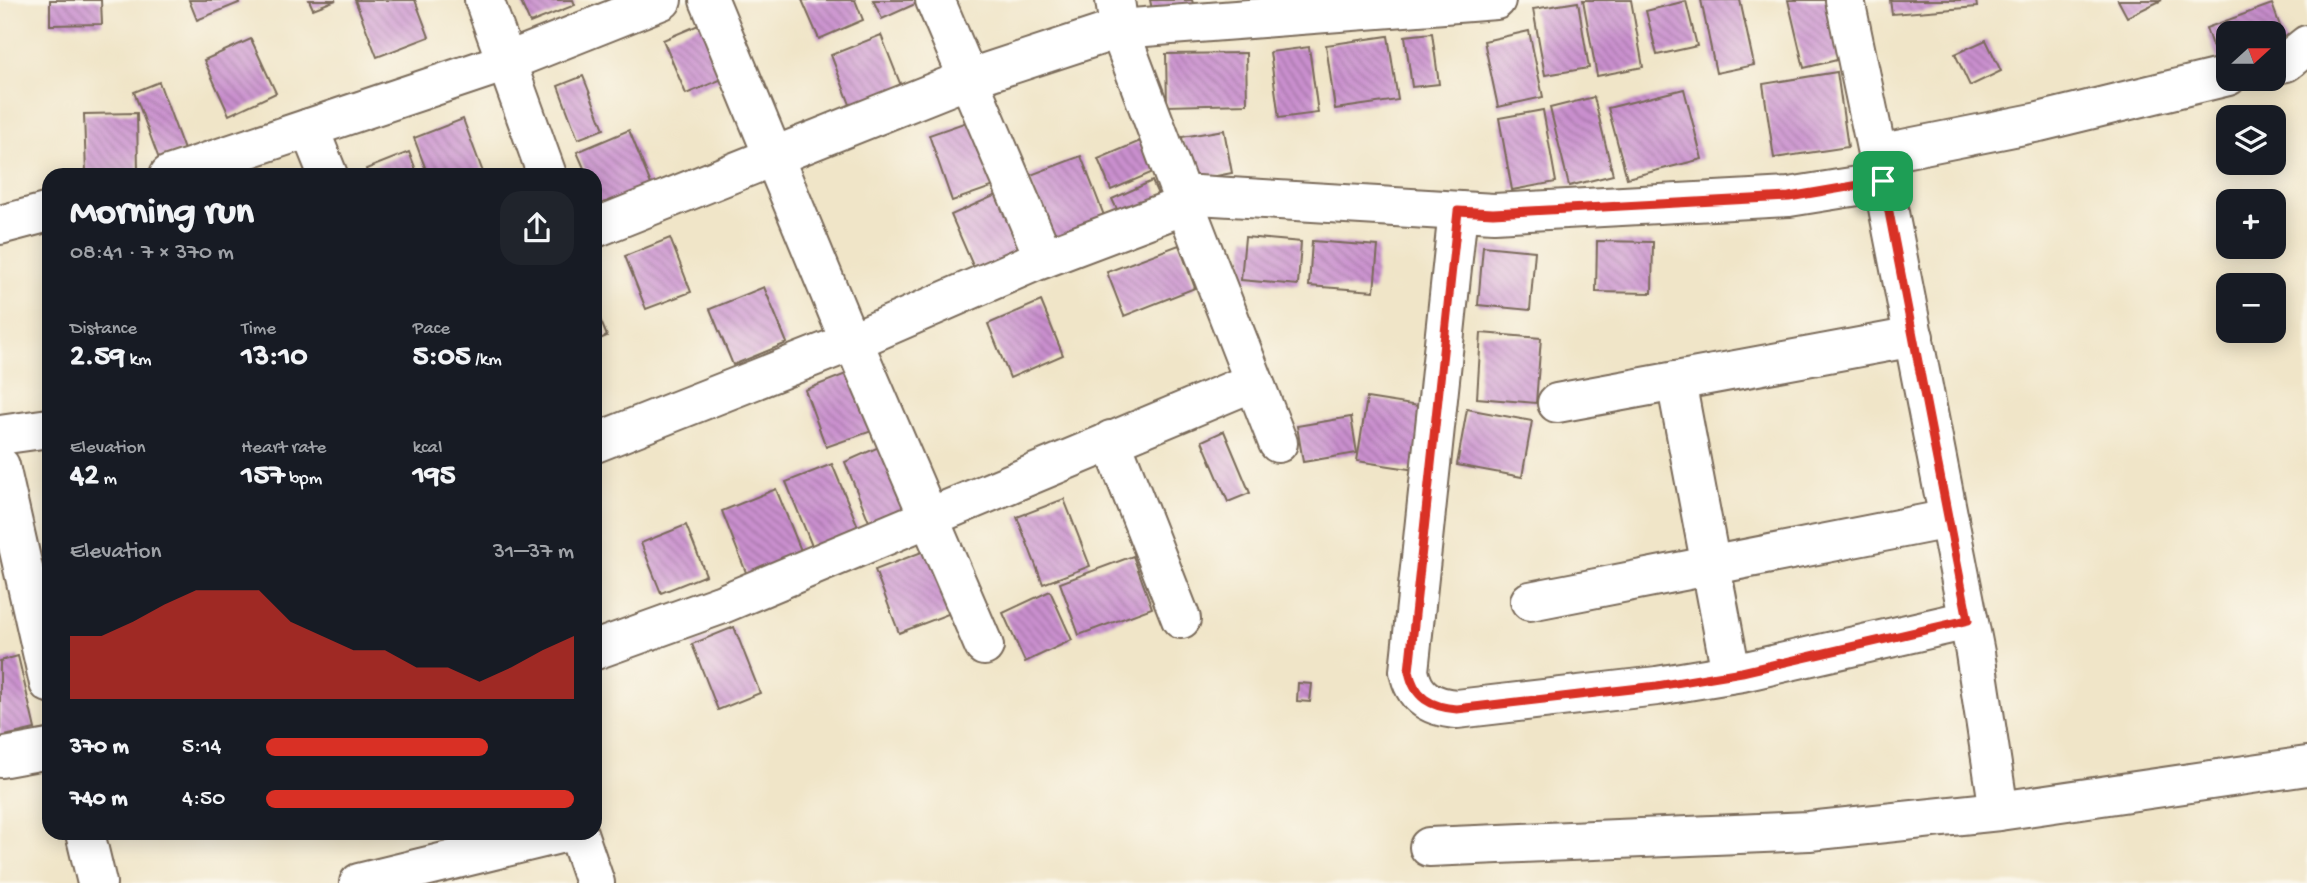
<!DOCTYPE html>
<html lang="en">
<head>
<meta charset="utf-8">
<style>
  :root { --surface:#171b24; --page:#20242c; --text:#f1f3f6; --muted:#9ea1a6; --accent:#d93025 }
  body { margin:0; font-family:"Gochi Hand",sans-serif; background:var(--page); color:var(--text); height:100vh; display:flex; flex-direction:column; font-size:26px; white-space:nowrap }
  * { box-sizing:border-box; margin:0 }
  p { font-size:23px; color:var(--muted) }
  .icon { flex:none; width:38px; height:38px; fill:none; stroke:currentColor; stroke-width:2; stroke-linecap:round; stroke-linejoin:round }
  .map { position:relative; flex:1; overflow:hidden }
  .side { position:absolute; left:42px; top:168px; width:560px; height:672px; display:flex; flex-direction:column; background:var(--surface); border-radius:21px; box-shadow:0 4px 18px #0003 }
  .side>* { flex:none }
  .needle { width:46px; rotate:69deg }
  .controls { position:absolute; left:2216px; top:21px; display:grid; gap:14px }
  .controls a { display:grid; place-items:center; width:70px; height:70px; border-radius:14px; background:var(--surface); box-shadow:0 4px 18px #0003; font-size:35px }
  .pin { position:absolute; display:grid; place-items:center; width:60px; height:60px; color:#fff; margin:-30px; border-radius:14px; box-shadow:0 4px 10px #0006 }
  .round { display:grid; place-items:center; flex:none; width:74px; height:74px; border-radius:21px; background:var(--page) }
  .summary { display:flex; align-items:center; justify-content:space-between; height:119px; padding:0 28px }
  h1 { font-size:38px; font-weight:700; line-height:52px }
  .figures { display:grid; grid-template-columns:repeat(3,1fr); gap:10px; height:119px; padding:7px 28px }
  .figures div { display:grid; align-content:center }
  .figures b { font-size:30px; font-weight:700 }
  .figures small { font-size:19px; font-weight:400 }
  .figures p { font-size:19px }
  .chart { height:196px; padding:14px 28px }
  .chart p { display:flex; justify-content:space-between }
  .chart svg { width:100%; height:126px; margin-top:7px; fill:var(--accent); opacity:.7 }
  ul { padding:0 28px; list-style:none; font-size:23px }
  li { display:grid; grid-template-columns:112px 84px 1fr; align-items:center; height:52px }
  li i { height:18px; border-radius:9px; background:var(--accent) }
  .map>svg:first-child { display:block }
  .building { fill:url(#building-back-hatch) }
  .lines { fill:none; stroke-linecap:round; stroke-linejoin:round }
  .minor-casing { stroke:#7a6b5a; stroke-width:42 }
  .tertiary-casing { stroke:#7a6b5a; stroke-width:42 }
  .minor { stroke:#fff; stroke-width:38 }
  .tertiary { stroke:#fff; stroke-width:38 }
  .route-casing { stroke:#fff; stroke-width:14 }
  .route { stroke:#d93025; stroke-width:9 }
</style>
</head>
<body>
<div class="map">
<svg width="2307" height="883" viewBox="0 0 2307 883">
  <defs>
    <pattern id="building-back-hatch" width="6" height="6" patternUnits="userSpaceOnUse" patternTransform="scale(1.75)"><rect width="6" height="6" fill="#c98fce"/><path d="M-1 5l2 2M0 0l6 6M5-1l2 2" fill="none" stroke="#a475a7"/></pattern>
  </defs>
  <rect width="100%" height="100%" fill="#fbf7ec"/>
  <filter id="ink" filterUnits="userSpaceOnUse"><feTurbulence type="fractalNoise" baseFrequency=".0143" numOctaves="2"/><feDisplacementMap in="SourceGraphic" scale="14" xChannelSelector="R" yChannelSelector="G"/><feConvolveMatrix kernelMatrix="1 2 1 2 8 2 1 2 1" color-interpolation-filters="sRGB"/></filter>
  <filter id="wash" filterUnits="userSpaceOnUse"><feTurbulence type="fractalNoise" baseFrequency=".00686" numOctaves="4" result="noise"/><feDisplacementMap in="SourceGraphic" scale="28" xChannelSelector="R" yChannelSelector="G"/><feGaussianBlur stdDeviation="1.57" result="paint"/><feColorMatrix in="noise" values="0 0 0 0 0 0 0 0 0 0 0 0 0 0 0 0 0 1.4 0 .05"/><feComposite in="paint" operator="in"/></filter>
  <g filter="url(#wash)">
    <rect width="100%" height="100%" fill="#f0e5c8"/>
    <g id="blocks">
      <g class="building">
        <polygon points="50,0 101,0 102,24 50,25"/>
        <polygon points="189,0 238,0 239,3 197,20"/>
        <polygon points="309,0 336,0 313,9"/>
        <polygon points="355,0 415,0 429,37 377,57"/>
        <polygon points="520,0 573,0 575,5 530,23"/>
        <polygon points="802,0 855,0 863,20 819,39"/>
        <polygon points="873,0 924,0 882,19"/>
        <polygon points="1150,0 1192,0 1194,7 1153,14"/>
        <polygon points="1583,0 1631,0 1643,67 1597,76"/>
        <polygon points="1701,0 1740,0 1754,65 1716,73"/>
        <polygon points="1788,0 1827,0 1841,59 1804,68"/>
        <polygon points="1890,0 1976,0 1977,7 1892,14"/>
        <polygon points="2118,0 2162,0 2127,17"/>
        <polygon points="1686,1 1697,46 1657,55 1646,11"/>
        <polygon points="1578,2 1589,68 1545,75 1533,9"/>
        <polygon points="2272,4 2288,48 2273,53 2273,33 2228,33 2228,69 2221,71 2206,28"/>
        <polygon points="715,18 737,73 686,94 663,40"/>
        <polygon points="1529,31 1543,97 1498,107 1484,41"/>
        <polygon points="1432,33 1439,84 1412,87 1405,36"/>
        <polygon points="881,35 907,101 856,120 831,55"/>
        <polygon points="1388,36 1398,100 1335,109 1326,45"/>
        <polygon points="251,39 276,93 229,115 204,60"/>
        <polygon points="1986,40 2001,71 1970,86 1955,54"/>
        <polygon points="1309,47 1318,113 1279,118 1270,52"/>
        <polygon points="1246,53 1247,104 1167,106 1166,54"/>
        <polygon points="1837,72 1848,147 1774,158 1763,84"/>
        <polygon points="583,76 604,129 578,139 558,86"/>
        <polygon points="159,82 184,150 159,159 134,92"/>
        <polygon points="1684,89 1702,159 1627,178 1608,108"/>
        <polygon points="1594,97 1613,175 1569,186 1550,108"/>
        <polygon points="1543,110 1556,182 1512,190 1499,118"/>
        <polygon points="137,113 138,172 86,173 84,114"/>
        <polygon points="981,117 1003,183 952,201 929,135"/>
        <polygon points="463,119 484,175 428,175 414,138"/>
        <polygon points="629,130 657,199 606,221 595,196 595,175 587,175 577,152"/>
        <polygon points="1224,130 1232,173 1190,181 1182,137"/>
        <polygon points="1145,139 1158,170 1111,190 1098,159"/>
        <polygon points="409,152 418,175 368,175 366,169"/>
        <polygon points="1081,156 1108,226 1055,246 1028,176"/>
        <polygon points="1152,181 1165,210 1126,228 1112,199"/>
        <polygon points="996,195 1023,255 977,275 951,215"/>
        <polygon points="1245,237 1301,242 1298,285 1241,280"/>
        <polygon points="670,238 691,292 646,309 625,256"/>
        <polygon points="1312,241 1378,246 1374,291 1309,286"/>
        <polygon points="1597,241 1653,242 1652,293 1596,292"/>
        <polygon points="1179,245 1195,288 1124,316 1107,272"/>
        <polygon points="1483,246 1535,251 1530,310 1478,305"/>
        <polygon points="764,287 787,343 733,365 710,309"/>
        <polygon points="1041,301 1063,355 1010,378 988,324"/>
        <polygon points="595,307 607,336 595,341"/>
        <polygon points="1481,333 1541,338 1536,403 1477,398"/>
        <polygon points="851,372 872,431 826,447 805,390"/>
        <polygon points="1367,398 1425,407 1416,470 1357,461"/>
        <polygon points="1467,409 1532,421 1522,477 1457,465"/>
        <polygon points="1351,417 1357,453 1303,462 1297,426"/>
        <polygon points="1224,431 1250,493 1228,502 1202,441"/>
        <polygon points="881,446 910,514 872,529 845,462"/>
        <polygon points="832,464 862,536 816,556 786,482"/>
        <polygon points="776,489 804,558 749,580 722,511"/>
        <polygon points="1064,499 1090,566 1043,584 1017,517"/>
        <polygon points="686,525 706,575 661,593 641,543"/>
        <polygon points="932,548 956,611 899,633 875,570"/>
        <polygon points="1133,556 1152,608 1079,635 1060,583"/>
        <polygon points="1050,591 1072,640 1025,662 1003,613"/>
        <polygon points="734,627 760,693 718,710 692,644"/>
        <polygon points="18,656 35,729 0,737 0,661"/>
        <polygon points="1298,683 1312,684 1310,702 1297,701"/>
      </g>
    </g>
  </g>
  <g filter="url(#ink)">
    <use href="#blocks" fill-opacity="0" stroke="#7a6b5a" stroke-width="2"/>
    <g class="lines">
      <defs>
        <g id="minor">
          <polyline points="484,0 547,175"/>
          <polyline points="709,0 850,342"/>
          <polyline points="935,0 1044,258"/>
          <polyline points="1115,0 1119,29 1181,194 1494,213 1789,197 1883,182 1845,0"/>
          <polyline points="2273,65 2286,62 2307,45"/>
          <polyline points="309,128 328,175"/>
          <polyline points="1878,154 2039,122 2228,76"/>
          <polyline points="1883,182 1975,653 1999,811"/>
          <polyline points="1181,194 1278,443"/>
          <path d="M1458 211 1409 671C1414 698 1431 707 1457 709L1657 686 1742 672 1968 620"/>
          <polyline points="595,228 970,78 1119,29 1496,0"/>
          <polyline points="853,341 984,646"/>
          <polyline points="1676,381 1731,673"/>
          <polyline points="1557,403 1914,337"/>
          <polyline points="0,435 49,428"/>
          <polyline points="1111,440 1181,619"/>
          <polyline points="595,443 853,341 1034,262 1185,205"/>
          <polyline points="0,466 49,683"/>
          <polyline points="1530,601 1949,519"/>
          <polyline points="595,650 720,605 1253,382"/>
          <polyline points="0,758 49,749"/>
          <polyline points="85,833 97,883"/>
          <polyline points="578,833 595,883"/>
          <polyline points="1429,847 1809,831 1999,811 2307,766"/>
          <polyline points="359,883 563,833"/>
        </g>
        <g id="tertiary">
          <polyline points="169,175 506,62 662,0"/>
          <polyline points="0,225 49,212"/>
        </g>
      </defs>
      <use href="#minor" class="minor-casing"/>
      <use href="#tertiary" class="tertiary-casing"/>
      <use href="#minor" class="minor"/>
      <use href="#tertiary" class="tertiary"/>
    </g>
  </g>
  <g class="lines" filter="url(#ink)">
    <defs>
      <path id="route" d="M1883 181 1968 620 1742 672 1657 686 1457 709C1431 707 1414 698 1409 671L1458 211 1493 213 1789 197Z"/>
    </defs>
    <use href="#route" class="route-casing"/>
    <use href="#route" class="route"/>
  </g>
</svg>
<div class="controls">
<a><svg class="needle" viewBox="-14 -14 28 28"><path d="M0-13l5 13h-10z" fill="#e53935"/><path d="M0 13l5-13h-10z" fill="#9ea1a6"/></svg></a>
<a><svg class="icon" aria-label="layers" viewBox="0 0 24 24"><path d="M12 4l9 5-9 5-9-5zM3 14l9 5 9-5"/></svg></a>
<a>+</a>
<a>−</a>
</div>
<div class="pin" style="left:1883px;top:181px;background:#1e9e55"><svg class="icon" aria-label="arrive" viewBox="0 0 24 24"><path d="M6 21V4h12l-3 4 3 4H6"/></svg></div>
<section class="side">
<div class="summary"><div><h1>Morning run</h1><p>08:41 · 7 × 370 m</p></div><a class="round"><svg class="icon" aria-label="share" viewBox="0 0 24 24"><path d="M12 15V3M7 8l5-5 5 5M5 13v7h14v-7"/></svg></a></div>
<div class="figures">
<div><p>Distance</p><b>2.59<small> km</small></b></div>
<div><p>Time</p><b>13:10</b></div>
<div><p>Pace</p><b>5:05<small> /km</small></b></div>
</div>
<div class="figures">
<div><p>Elevation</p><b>42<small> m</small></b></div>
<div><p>Heart rate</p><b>157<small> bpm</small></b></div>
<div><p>kcal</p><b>195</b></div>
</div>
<div class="chart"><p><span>Elevation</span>31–37 m</p>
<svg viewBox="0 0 160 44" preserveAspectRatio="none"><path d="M0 44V22L10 22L20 17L30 11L40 6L50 6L60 6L70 17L80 22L90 27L100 27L110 33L120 33L130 38L140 33L150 27L160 22V44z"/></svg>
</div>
<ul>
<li><b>370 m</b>5:14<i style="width:72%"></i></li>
<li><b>740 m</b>4:50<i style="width:100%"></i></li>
</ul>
</section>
</div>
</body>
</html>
